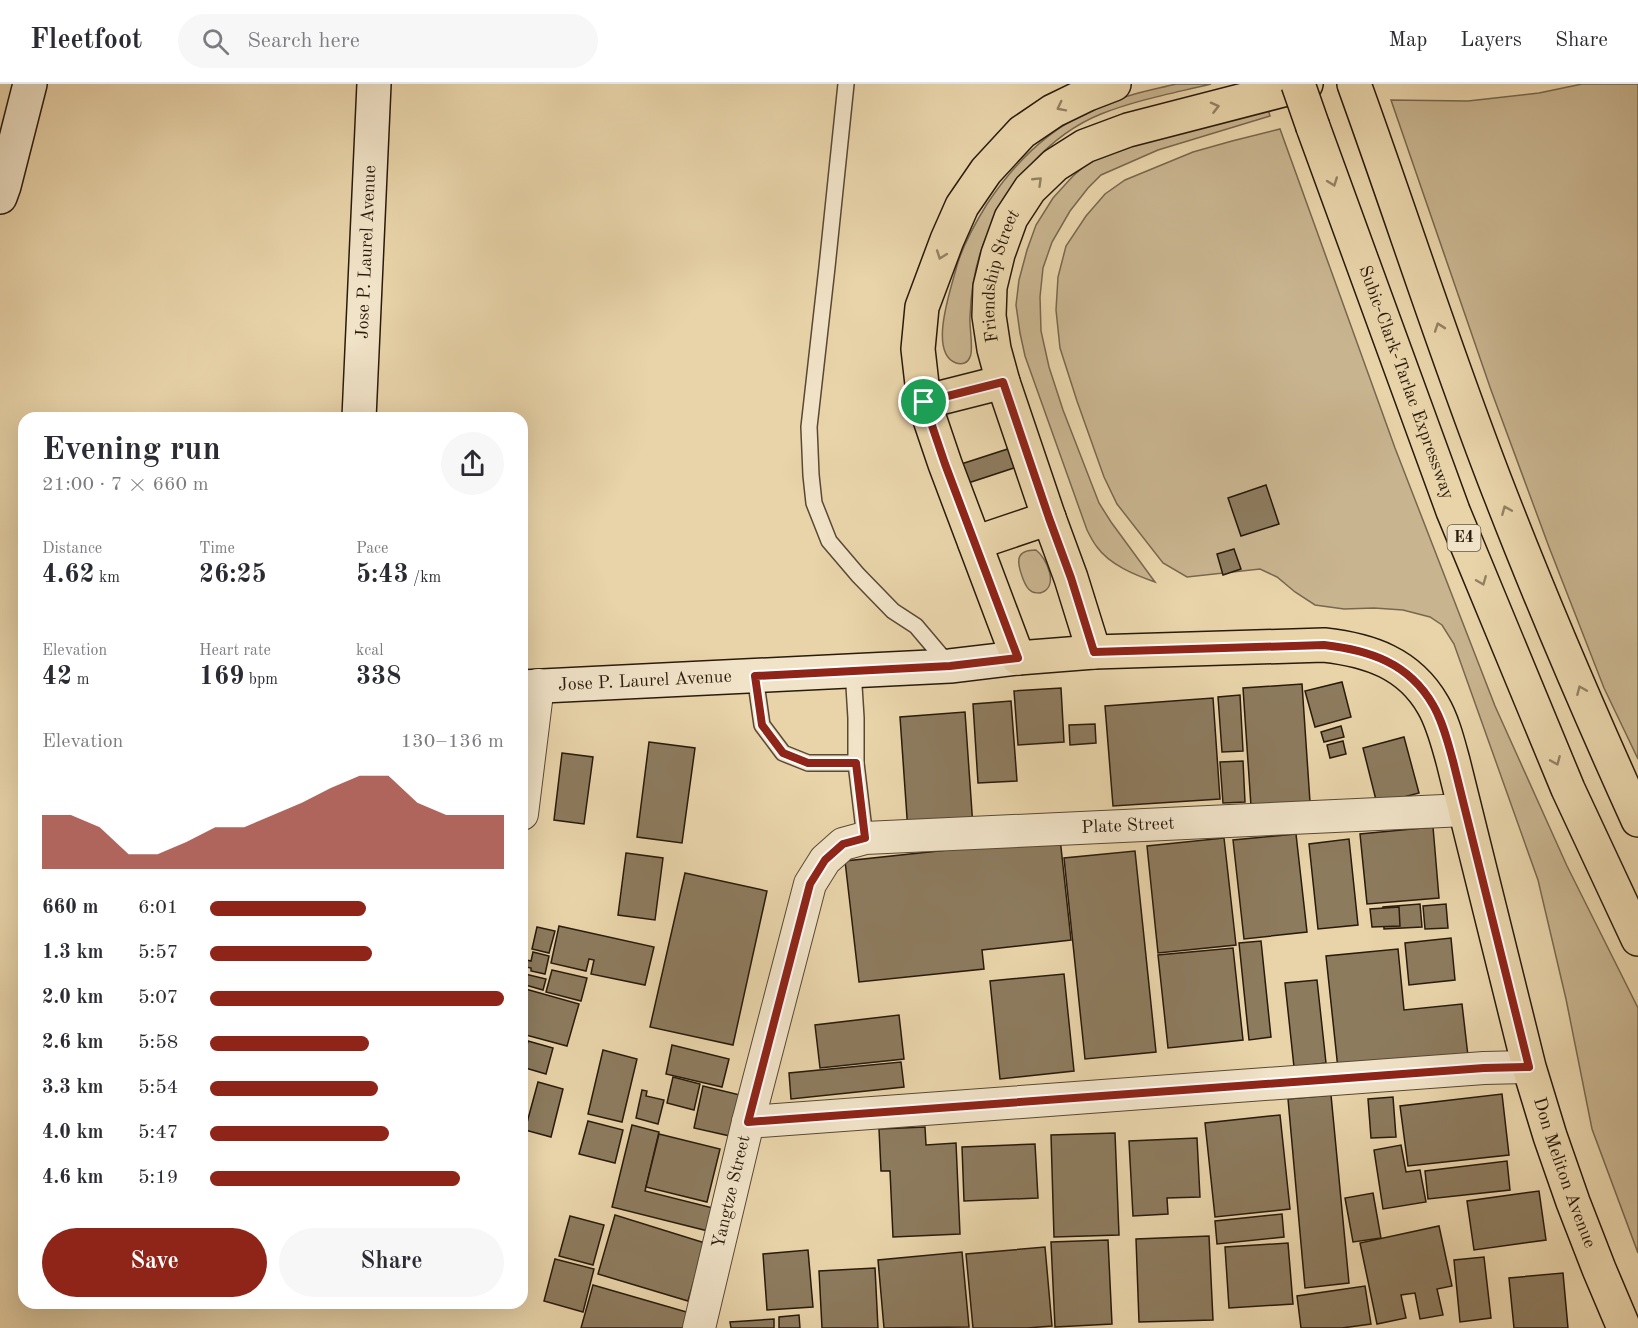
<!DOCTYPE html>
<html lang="en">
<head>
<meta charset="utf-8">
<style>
  :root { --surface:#fff; --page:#f7f7f7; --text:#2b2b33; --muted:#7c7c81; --line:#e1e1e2; --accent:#8f2418 }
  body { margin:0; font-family:"Old Standard TT",serif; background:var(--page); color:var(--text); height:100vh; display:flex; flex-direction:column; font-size:22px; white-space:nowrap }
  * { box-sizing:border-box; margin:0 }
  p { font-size:20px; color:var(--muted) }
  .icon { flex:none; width:33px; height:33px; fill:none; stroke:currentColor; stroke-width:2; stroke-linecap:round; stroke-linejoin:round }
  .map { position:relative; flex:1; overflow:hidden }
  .details { position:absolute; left:18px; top:328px; width:510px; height:897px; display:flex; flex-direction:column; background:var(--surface); border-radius:18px; box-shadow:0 6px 24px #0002 }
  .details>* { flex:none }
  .pin { position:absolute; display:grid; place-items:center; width:51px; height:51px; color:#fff; margin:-26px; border:3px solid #fff; border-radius:50%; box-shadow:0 2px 6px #0007 }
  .round { display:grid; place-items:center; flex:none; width:63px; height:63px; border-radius:32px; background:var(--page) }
  .summary { display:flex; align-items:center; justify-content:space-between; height:102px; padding:0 24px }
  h1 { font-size:33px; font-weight:700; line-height:45px }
  .figures { display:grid; grid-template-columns:repeat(3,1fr); gap:9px; height:102px; padding:6px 24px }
  .figures div { display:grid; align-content:center }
  .figures b { font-size:26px; font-weight:700 }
  .figures small { font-size:16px; font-weight:400 }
  .figures p { font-size:16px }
  .chart { height:168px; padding:12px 24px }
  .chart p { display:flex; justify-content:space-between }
  .chart svg { width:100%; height:108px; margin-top:6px; fill:var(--accent); opacity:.7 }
  .primary-button { display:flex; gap:12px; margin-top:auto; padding:12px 24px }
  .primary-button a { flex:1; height:69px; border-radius:36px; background:var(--accent); color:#fff; font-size:24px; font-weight:700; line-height:69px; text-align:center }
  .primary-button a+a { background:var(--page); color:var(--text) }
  ul { padding:0 24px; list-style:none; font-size:20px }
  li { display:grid; grid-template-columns:96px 72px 1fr; align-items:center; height:45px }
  li i { height:15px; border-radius:8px; background:var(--accent) }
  header { display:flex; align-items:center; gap:36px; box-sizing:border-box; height:84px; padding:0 30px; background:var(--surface); border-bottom:2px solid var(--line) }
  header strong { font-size:28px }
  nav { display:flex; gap:33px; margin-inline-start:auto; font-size:21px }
  .search { width:420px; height:54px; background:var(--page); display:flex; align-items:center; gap:15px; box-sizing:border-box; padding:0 21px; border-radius:33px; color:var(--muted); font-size:22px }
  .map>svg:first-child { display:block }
  .green { fill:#c8b48f; stroke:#78674e; stroke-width:1.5 }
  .building { fill:#8d7b5e; stroke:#291a0c; stroke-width:1.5 }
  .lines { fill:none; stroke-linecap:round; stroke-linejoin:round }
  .lane-casing { stroke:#594834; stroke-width:18 }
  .street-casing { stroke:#594834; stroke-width:34 }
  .secondary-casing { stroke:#291a0c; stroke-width:36 }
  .primary-casing { stroke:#291a0c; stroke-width:36 }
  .highway-casing { stroke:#291a0c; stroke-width:36 }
  .lane { stroke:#f1e3c8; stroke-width:15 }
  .street { stroke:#f1e3c8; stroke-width:32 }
  .secondary { stroke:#f1e3c8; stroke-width:33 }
  .primary { stroke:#e9d4aa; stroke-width:33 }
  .highway { stroke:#e9d4aa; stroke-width:33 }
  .highway-bridge-casing { stroke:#291a0c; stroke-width:36; stroke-linecap:butt }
  .highway-bridge { stroke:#e9d4aa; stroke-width:33 }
  .oneway { stroke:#938063 }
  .route-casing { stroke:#fff; stroke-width:12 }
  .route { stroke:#8f2418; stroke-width:8 }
  .labels { text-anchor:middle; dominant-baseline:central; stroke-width:5; stroke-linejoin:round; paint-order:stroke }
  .shield { fill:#f1e3c8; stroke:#655644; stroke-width:1.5 }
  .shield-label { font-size:16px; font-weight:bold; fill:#291a0c }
  .street-label { font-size:18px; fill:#291a0c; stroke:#f1e3c8 }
</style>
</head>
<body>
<header>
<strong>Fleetfoot</strong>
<div class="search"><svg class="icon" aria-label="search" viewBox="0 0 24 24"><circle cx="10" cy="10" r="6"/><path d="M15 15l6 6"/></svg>Search here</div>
<nav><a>Map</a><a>Layers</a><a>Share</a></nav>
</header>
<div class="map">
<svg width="1638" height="1244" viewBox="0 0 1638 1244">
  <rect width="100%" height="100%" fill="#e9d4aa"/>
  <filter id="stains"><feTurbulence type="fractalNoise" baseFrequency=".00333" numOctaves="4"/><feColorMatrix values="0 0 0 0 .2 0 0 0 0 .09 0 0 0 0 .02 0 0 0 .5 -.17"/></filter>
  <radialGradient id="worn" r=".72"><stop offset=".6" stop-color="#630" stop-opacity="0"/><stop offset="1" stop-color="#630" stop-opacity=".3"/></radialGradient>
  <g class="green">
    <path d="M1176 0H1211C1174 9 1136 16 1101 30 1049 51 1010 98 988 149 976 175 971 204 970 233 969 242 974 266 970 273 968 279 962 281 956 279 928 269 951 205 956 185 962 162 974 141 987 120 1023 66 1065 31 1128 12 1144 7 1160 4 1176 0Z"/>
    <polygon points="1582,0 1638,0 1638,675 1604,604 1549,463 1491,306 1391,16 1468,17 1539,9"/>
    <path d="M1268 25 1270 32 1158 66 1101 91 1088 104 1070 127 1052 158 1043 184 1040 213 1041 247 1049 283 1063 326 1099 419 1111 438 1155 498C1135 491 1110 481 1097 463 1093 458 1090 452 1087 446L1025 272 1020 249 1016 221 1019 196 1027 166 1036 141 1053 114 1073 92 1093 75 1116 62Z"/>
    <polygon points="1280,45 1395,364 1495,622 1567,782 1638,924 1638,1169 1592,1045 1566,915 1538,796 1454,560 1442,541 1430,533 1403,526 1374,524 1344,525 1315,521 1295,508 1277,493 1260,485 1187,493 1163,479 1117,420 1104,393 1077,317 1060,264 1056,226 1058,193 1066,162 1086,132 1105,110 1125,96 1193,68 1232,57"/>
    <path d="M1036 466C1047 474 1060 504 1040 509 1037 509 1033 509 1031 507 1027 505 1025 500 1023 495 1017 479 1014 466 1036 466Z"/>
  </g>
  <g class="building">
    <polygon points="1020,361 1026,380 959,402 952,383"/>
    <polygon points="1266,401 1279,440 1241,452 1228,414"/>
    <polygon points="1234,465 1241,485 1223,491 1217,470"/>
    <polygon points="1342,598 1351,633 1315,643 1305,607"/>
    <polygon points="1302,600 1310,718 1251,722 1243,604"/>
    <polygon points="1061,604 1064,658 1018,661 1014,607"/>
    <polygon points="1240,611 1243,667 1222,668 1218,613"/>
    <polygon points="1213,614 1220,715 1113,722 1105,622"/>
    <polygon points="1011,617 1017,697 978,699 973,620"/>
    <polygon points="965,628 973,743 908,748 900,633"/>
    <polygon points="1095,640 1096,659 1070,661 1069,641"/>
    <polygon points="1341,642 1344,653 1324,658 1321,648"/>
    <polygon points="1404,653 1419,709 1377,720 1363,664"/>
    <polygon points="1343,657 1346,670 1330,674 1327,661"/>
    <polygon points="649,658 695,664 682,759 637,753"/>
    <polygon points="562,669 593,673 584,740 554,736"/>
    <polygon points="1243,677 1245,718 1223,719 1220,678"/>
    <polygon points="1433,743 1439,814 1367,820 1360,750"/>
    <polygon points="1296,750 1307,848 1244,855 1233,756"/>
    <polygon points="1060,754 1071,856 982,866 984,885 859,898 845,777"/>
    <polygon points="1224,754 1236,861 1158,869 1147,762"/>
    <polygon points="1349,755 1358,841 1318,845 1309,760"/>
    <polygon points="1135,767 1156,968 1085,975 1064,774"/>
    <polygon points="626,769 663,774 655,836 618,831"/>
    <polygon points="685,789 767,807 733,961 650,943"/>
    <polygon points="1420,820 1422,843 1384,845 1383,823"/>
    <polygon points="1446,820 1448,844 1425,845 1423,822"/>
    <polygon points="1399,823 1400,842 1372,843 1370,825"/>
    <polygon points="559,842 654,863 645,901 591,890 594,876 589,875 586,887 551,879"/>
    <polygon points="537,843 555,847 549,869 532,865"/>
    <polygon points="1451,854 1455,896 1409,901 1405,859"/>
    <polygon points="1261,857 1271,953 1249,956 1239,859"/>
    <polygon points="1233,864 1243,956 1168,964 1158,871"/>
    <polygon points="1398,865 1404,926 1462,920 1468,972 1338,985 1326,872"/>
    <polygon points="533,868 549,872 545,890 531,887 531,884 522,882 522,875 531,877"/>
    <polygon points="552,886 587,894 581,917 546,908"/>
    <polygon points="525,890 546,895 543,906 522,900"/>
    <polygon points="1064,890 1074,987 1000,995 990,897"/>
    <polygon points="1317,896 1326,979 1294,983 1285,899"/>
    <polygon points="522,904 579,920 567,962 522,950"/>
    <polygon points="899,931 904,975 820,984 815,941"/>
    <polygon points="528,957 553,964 546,990 522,983"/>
    <polygon points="672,961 729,975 722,1003 666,990"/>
    <polygon points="603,966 637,975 622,1038 588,1030"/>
    <polygon points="901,978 904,1003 791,1015 789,989"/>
    <polygon points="673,993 700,1000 694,1026 667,1019"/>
    <polygon points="538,998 563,1005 551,1053 525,1046"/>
    <polygon points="703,1002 740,1011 730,1052 694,1044"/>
    <polygon points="642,1006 647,1007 646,1012 664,1016 658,1040 636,1034"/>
    <polygon points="1502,1010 1509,1071 1408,1082 1400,1022"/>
    <polygon points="1331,1011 1349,1199 1305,1204 1288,1015"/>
    <polygon points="1393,1013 1396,1053 1371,1054 1368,1015"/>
    <polygon points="1280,1031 1290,1125 1215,1133 1205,1039"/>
    <polygon points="588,1037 623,1046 615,1079 579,1070"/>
    <polygon points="632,1041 659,1048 645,1107 713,1124 708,1147 612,1123"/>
    <polygon points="925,1043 926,1061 956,1059 960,1150 893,1153 890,1087 881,1087 879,1045"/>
    <polygon points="1115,1049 1119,1151 1054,1153 1051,1051"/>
    <polygon points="659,1050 720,1065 707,1118 646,1103"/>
    <polygon points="1197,1054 1200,1113 1167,1114 1168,1130 1133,1132 1129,1057"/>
    <polygon points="1035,1060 1038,1114 964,1117 962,1063"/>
    <polygon points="1401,1061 1406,1088 1420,1086 1426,1118 1383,1125 1374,1066"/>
    <polygon points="1507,1077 1510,1106 1428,1115 1425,1087"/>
    <polygon points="1539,1107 1546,1156 1474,1166 1467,1117"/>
    <polygon points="1373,1109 1381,1154 1353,1158 1345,1114"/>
    <polygon points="1282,1130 1284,1153 1217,1160 1215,1137"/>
    <polygon points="615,1131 705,1159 688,1217 598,1190"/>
    <polygon points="570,1132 604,1141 593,1181 559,1172"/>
    <polygon points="1439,1142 1452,1202 1437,1205 1443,1231 1420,1235 1415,1209 1401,1211 1406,1234 1377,1240 1360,1159"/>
    <polygon points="1209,1152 1213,1236 1139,1238 1136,1155"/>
    <polygon points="1108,1156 1112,1240 1055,1243 1051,1158"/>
    <polygon points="1288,1159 1293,1220 1229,1224 1225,1163"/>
    <polygon points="1045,1163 1052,1242 1027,1244 973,1244 966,1170"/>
    <polygon points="808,1166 813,1223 767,1226 763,1170"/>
    <polygon points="962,1168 969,1243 884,1244 878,1176"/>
    <polygon points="1484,1173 1491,1234 1460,1238 1454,1176"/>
    <polygon points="555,1175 594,1185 583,1228 544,1217"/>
    <polygon points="875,1184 878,1244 822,1244 819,1187"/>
    <polygon points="1563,1189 1568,1244 1514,1244 1509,1194"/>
    <polygon points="593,1201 690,1229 686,1244 581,1244"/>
    <polygon points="1365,1202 1371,1240 1342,1244 1301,1244 1297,1212"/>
    <polygon points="799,1231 800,1244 779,1244 779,1233"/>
    <polygon points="774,1235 774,1244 731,1244 730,1238"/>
  </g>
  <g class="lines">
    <defs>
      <g id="lane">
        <polyline points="846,0 827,183 809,343 811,391 814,419 829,457 858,491 893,527 916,542 949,581"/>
        <polyline points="755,592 762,641 783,669 808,679 856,679 856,634 853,586"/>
        <polyline points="856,679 865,754"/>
      </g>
      <g id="street">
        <polyline points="522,730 538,601"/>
        <polyline points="748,1038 1484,984 1529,983"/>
        <path id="s1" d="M699 1244 748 1038 810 800 825 776 843 760 865 754 1465 726"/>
      </g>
      <g id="secondary">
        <polyline points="0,113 4,102 30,0"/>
        <path id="s2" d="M359 334 374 0"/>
        <path id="s3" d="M522 603 950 582 1018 574"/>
      </g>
      <g id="primary">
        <path id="s4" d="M1114 0 1088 10 1053 27 1022 48 986 87 962 122 947 156 922 223 918 265 924 318 945 380 1018 574 1094 568 1324 561C1369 566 1409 579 1433 621 1443 638 1448 659 1453 677L1529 983 1550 1052 1573 1118 1599 1185 1624 1244"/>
        <polyline points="924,318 1003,298"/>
        <polyline points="975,459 1049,434"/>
        <path id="s5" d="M1094 568 1071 494 1049 434 1003 298 994 265 989 232 990 203 998 170 1011 134 1030 105 1055 81 1085 62 1128 46 1306 0"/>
      </g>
      <g id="highway">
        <path d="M1354 0C1404 138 1448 278 1502 415 1544 523 1590 630 1638 736"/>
        <path id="s6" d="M1313 43 1453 427 1568 705 1638 855"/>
      </g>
    </defs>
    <use href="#lane" class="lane-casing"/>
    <use href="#street" class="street-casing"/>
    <use href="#secondary" class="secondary-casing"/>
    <use href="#primary" class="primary-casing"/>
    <use href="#highway" class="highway-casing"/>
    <use href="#lane" class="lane"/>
    <use href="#street" class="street"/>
    <use href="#secondary" class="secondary"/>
    <use href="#primary" class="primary"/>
    <use href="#highway" class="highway"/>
    <defs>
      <polyline id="highway-bridge" points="1298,0 1313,43"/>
    </defs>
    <use href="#highway-bridge" class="highway-bridge-casing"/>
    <use href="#highway-bridge" class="highway-bridge"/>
  </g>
  <defs><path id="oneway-chevron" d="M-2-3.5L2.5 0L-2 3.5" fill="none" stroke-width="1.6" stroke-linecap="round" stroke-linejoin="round" transform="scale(1.5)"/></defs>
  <g class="oneway">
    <use href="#oneway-chevron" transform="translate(1061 23) rotate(153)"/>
    <use href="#oneway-chevron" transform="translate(1215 23) rotate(-14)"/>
    <use href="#oneway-chevron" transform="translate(1038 97) rotate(-44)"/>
    <use href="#oneway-chevron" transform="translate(1333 98) rotate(70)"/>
    <use href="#oneway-chevron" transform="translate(941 171) rotate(110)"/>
    <use href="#oneway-chevron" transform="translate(1439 243) rotate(-109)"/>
    <use href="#oneway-chevron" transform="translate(1506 426) rotate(-113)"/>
    <use href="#oneway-chevron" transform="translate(1482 497) rotate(68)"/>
    <use href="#oneway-chevron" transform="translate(1581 606) rotate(-113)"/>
    <use href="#oneway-chevron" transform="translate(1556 677) rotate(67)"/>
  </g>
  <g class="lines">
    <defs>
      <path id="route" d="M1003 298 1049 434 1071 494 1094 568 1324 561C1369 566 1409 579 1433 621 1443 638 1448 659 1453 677L1529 983 1484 984 748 1038 810 800 825 776 843 760 865 754 856 679H808L783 669 762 641 755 592 950 582 1018 574 945 380 924 318Z"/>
    </defs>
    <use href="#route" class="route-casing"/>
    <use href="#route" class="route"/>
  </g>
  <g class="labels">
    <rect class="shield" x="1447.5" y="441" width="33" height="26" rx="4.5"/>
    <g class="shield-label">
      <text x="1464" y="454">E4</text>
    </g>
    <g class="street-label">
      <text stroke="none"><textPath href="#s2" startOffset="166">Jose P. Laurel Avenue</textPath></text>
      <text stroke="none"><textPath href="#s5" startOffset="394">Friendship Street</textPath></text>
      <text stroke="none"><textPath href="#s6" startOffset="272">Subic-Clark-Tarlac Expressway</textPath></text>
      <text stroke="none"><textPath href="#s3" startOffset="123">Jose P. Laurel Avenue</textPath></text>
      <text stroke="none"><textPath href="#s1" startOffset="796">Plate Street</textPath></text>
      <text stroke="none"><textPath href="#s4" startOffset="1599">Don Meliton Avenue</textPath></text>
      <text stroke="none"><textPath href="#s1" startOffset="140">Yangtze Street</textPath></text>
    </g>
  </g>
  <rect width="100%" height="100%" filter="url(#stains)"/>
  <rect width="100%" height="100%" fill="url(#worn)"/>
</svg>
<div class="pin" style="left:924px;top:318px;background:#1e9e55"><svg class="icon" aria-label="arrive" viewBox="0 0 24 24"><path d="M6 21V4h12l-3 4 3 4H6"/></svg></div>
<section class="details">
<div class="summary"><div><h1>Evening run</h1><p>21:00 · 7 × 660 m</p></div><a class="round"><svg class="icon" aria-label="share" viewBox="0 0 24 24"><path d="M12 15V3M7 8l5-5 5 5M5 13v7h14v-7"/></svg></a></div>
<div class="figures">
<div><p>Distance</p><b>4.62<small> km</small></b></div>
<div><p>Time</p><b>26:25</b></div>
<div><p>Pace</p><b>5:43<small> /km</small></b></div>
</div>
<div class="figures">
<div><p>Elevation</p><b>42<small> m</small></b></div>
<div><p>Heart rate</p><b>169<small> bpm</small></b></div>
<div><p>kcal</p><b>338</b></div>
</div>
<div class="chart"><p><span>Elevation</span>130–136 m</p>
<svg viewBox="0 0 160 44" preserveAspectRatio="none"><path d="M0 44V22L10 22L20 27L30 38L40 38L50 33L60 27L70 27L80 22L90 17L100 11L110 6L120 6L130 17L140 22L150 22L160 22V44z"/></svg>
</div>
<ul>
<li><b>660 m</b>6:01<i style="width:53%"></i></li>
<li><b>1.3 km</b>5:57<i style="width:55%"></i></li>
<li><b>2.0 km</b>5:07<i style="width:100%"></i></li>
<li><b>2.6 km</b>5:58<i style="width:54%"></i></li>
<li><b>3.3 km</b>5:54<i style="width:57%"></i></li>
<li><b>4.0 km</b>5:47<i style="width:61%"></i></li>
<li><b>4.6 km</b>5:19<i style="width:85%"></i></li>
</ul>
<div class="primary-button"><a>Save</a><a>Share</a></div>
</section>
</div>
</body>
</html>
